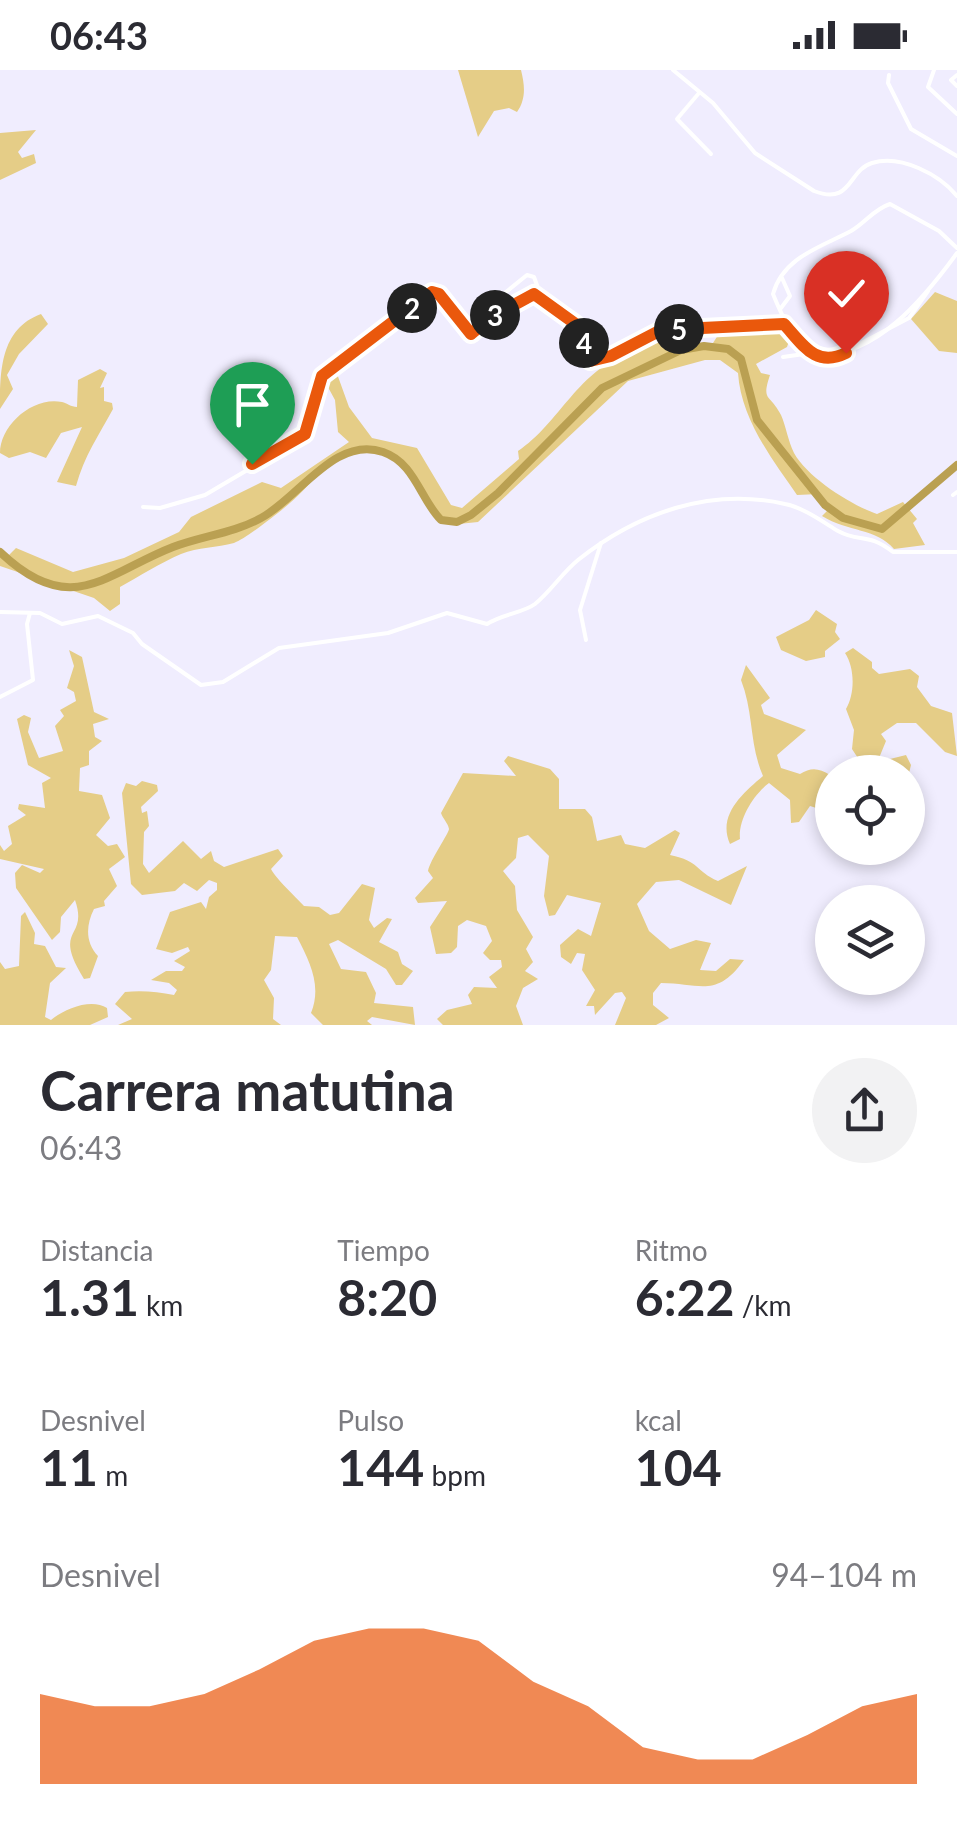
<!DOCTYPE html>
<html lang="es">
<head>
<meta charset="utf-8">
<style>
  :root { --surface:#fff; --page:#f2f2f3; --text:#2b2b33; --muted:#7c7c81; --accent:#ea580c }
  body { margin:0; font-family:Lato,sans-serif; background:var(--page); color:var(--text); height:100vh; display:flex; flex-direction:column; font-size:38px; white-space:nowrap }
  * { box-sizing:border-box; margin:0 }
  p { font-size:32px; color:var(--muted) }
  .icon { flex:none; width:55px; height:55px; fill:none; stroke:currentColor; stroke-width:2; stroke-linecap:round; stroke-linejoin:round }
  .map { position:relative; height:955px; overflow:hidden }
  .panel { display:flex; flex-direction:column; background:var(--surface); flex:1 }
  .panel>* { flex:none }
  .controls { position:absolute; left:815px; top:685px; display:grid; gap:20px }
  .controls a { display:grid; place-items:center; width:110px; height:110px; border-radius:50%; background:var(--surface); box-shadow:0 5px 15px #0003; font-size:50px }
  .pin { position:absolute; display:grid; place-items:center; width:85px; height:85px; color:#fff; margin:-102px -42px; border-radius:50% 50% 50% 0; rotate:-45deg; box-shadow:0 0 10px #0007 }
  .pin .icon { rotate:45deg }
  .km { position:absolute; width:50px; height:50px; margin:-25px; border-radius:50%; background:#222; color:#fff; font-size:28px; line-height:50px; text-align:center }
  .round { display:grid; place-items:center; flex:none; width:105px; height:105px; border-radius:52px; background:var(--page) }
  .summary { display:flex; align-items:center; justify-content:space-between; height:170px; padding:0 40px }
  h1 { font-size:55px; font-weight:700; line-height:75px }
  .stats { display:grid; grid-template-columns:repeat(3,1fr); gap:15px; height:170px; padding:10px 40px }
  .stats div { display:grid; align-content:center }
  .stats b { font-size:50px; font-weight:700 }
  .stats small { font-size:28px; font-weight:400 }
  .stats p { font-size:28px }
  .chart { height:280px; padding:20px 40px }
  .chart p { display:flex; justify-content:space-between }
  .chart svg { width:100%; height:180px; margin-top:10px; fill:var(--accent); opacity:.7 }
  .status { display:flex; justify-content:space-between; align-items:center; height:70px; padding:0 50px; background:var(--surface); direction:ltr }
  .status svg { height:28px; fill:currentColor }
  .map>svg:first-child { display:block }
  .green { fill:#e5cd87 }
  .lines { fill:none; stroke-linecap:round; stroke-linejoin:round }
  .river { stroke:#baa052; stroke-width:8 }
  .minor { stroke:#fff; stroke-width:4 }
  .route-casing { stroke:#fff; stroke-width:20 }
  .route { stroke:#ea580c; stroke-width:12 }
</style>
</head>
<body>
<div class="status"><b>06:43</b><svg viewBox="0 0 49 12"><path d="M0 12V9h3v3zM5 12V6h3v6zM10 12V3h3v9zM15 12V0h3v12zM26 1h20v11H26zM47 4h2v5h-2z"/></svg></div>
<div class="map">
<svg width="957" height="955" viewBox="0 0 957 955">
  <rect width="100%" height="100%" fill="#f0edfe"/>
  <g class="green">
    <path d="M458 0H521C525 16 526 29 517 42L509 38 494 41 478 67Z"/>
    <polygon points="36,60 18,82 22,88 34,84 36,93 0,110 0,63"/>
    <polygon points="935,222 957,231 957,283 939,281 911,249"/>
    <path d="M41 244 48 254 19 284 7 305 13 319 0 339C0 302 0 259 41 244Z"/>
    <path d="M783 258 791 265 787 277 756 294 761 303 770 305C761 332 770 323 781 345 786 356 788 371 794 383 808 408 851 435 877 444L903 432 917 449 913 453 925 475 894 479C876 458 848 462 822 446L831 437 819 424 797 425C772 389 741 349 738 303L720 290H705L628 311 478 452 449 455C421 434 421 396 385 382 339 364 315 415 284 438 273 447 245 469 234 473 217 478 198 477 181 484 160 493 140 506 120 517V534L110 541 94 528 0 496V478L9 485 16 478 73 502 124 488 179 462 191 447 262 412 281 418 349 372 338 362 335 330 323 308 336 301 349 337 372 368 417 378 451 435 462 438 519 389 518 381C559 354 580 297 629 285L630 278C645 269 662 265 680 263V279L713 273 720 262Z"/>
    <path d="M100 299 107 303 100 318 104 317V331L112 333 113 339C99 365 84 386 76 416L57 412 82 357 61 363 46 388 30 382 9 388 0 383C0 356 32 326 62 332 67 333 71 337 77 337L78 310Z"/>
    <polygon points="816,540 837,554 835,562 840,569 825,581 825,587 806,591 781,580 776,567 809,550"/>
    <path d="M853 578 872 592V598L879 604 910 599 919 606 917 617 931 636 952 643 957 686 945 682 916 653H897L881 664 886 671 879 688 882 691 906 685 911 695 908 707V702H867L852 679 854 660 846 639C855 624 855 598 845 583Z"/>
    <path d="M69 580 82 587 94 642 109 649 93 654 95 667 102 671 89 681V695L80 698 79 721 102 725 110 748 96 765 108 776 117 774 125 787 109 799 117 816 104 831 105 836 94 839C86 855 85 872 98 886L90 908 84 909C51 856 89 870 75 830L61 847 60 862 52 870 16 818 15 803 22 795 40 803 44 799 0 789V775L4 781 12 774 8 756 26 745 18 739 19 734 45 738 42 713 51 708 28 695 17 649 24 645 31 648 28 662 39 688 63 681 55 656 64 646 60 640 76 631 74 622 67 618 74 596Z"/>
    <path d="M746 595 770 628 761 635 764 644 806 660 777 685 781 698 800 704C811 697 819 698 830 705L832 743 810 736 799 752 791 753 790 730 769 713C753 725 738 750 740 769L730 774C717 745 743 723 763 706 749 674 754 643 741 610Z"/>
    <path d="M508 686 550 699 559 709V739H585L592 747 597 771 621 765 625 774 645 778 675 760 680 763 670 785C700 791 695 801 718 811L747 796 731 835 679 810 656 812 637 834 649 861 670 879 696 870 711 873 700 900 716 901 730 889 744 890C716 929 700 913 661 913L653 923V935L669 948 656 955H615L626 928 622 922 615 923 595 945 594 936H586L595 920 582 900 585 884 577 883 571 894 561 887 560 875 578 859 591 866 601 833 567 825 555 845 549 846 544 826 549 786 528 765 518 768 516 788 503 801 515 816 517 840 533 867 526 879 533 892 525 901 538 909 523 918 516 936 523 955H443L437 949 447 940 472 934 468 925 474 917 497 918 489 907 502 897 501 890H490L483 883 492 871 486 856 467 850 458 856 457 877 451 883 436 884 430 857 447 831 418 833 415 828 433 808 428 801C430 790 449 763 449 759 448 753 443 749 441 743L463 703 516 706 504 691Z"/>
    <path d="M142 711 157 715 158 721 141 737 142 743 147 741 149 756 144 762 143 794 149 803 183 771 201 789 211 781 214 791 224 797 278 779 283 786 271 799C276 809 295 826 304 836L319 837 330 845 339 843 362 814 375 818 369 850 374 858 387 848 392 849 379 872 398 882 402 894 413 901 402 915H396L386 899 338 870 329 874 341 899 366 902 376 923 374 933 413 937 415 955 372 947 367 951 372 955H323L311 943C322 916 310 892 297 867L275 866 271 900 264 910 274 928 273 949 281 955H118L132 949 115 934 125 922C142 920 158 922 174 925L177 920 169 913 151 910 166 901H182L185 897 174 891 190 881 188 877 172 883 156 879 170 842 201 832 206 839 209 827 217 820V813L209 810 197 821 184 813 175 821 142 825 131 814 122 723 126 713 136 716Z"/>
    <path d="M25 842 35 863 34 874 45 876 56 897 66 898 50 913 45 947 51 950C65 938 92 928 107 938L108 947 90 955H0V892L5 899 19 896 21 846Z"/>
  </g>
  <g class="lines">
    <path class="river" d="M0 482C71 550 106 503 173 477 202 466 234 463 261 448 299 428 335 365 383 382 415 393 420 429 441 450L457 452 471 445 498 423 602 318 681 280 704 276 728 279 741 289 757 350 825 435 843 448 882 459 957 395"/>
    <g class="minor">
      <path d="M673 0 713 33 755 83 814 121C852 136 848 100 872 93 901 84 940 105 957 126"/>
      <polyline points="934,0 928,17 957,44"/>
      <polyline points="889,5 888,13 911,59 957,86"/>
      <polyline points="957,5 951,10 957,16"/>
      <polyline points="699,23 677,49 711,84"/>
      <path d="M928 221 909 248 829 290C798 284 784 251 773 224 783 187 821 177 851 161 865 153 874 139 890 134L939 161 957 178"/>
      <polyline points="781,238 790,226 782,208"/>
      <polyline points="467,260 469,252 527,205 534,207 542,229"/>
      <path d="M813 284C874 291 925 227 957 183"/>
      <polyline points="783,287 811,283"/>
      <polyline points="953,425 957,422"/>
      <polyline points="143,437 160,438 205,425 298,370 308,360 322,306 432,222 439,224 471,264 490,248 535,224 581,259 586,288 595,292 661,260 784,254"/>
      <path d="M0 542 40 543 62 554 98 546 133 563 142 574 201 615 223 612 279 578 388 563 447 543 487 554C502 544 523 543 535 534 551 521 562 503 578 490 637 443 710 417 785 434 802 437 823 452 838 461 860 473 867 462 893 482H957"/>
      <polyline points="586,570 580,540 601,473"/>
      <polyline points="0,627 33,610 27,554 30,543"/>
    </g>
  </g>
  <g class="lines">
    <defs>
      <path id="route" d="M252 394 305 364 322 306 432 222 439 224 471 264 490 248 534 224 577 255 590 291 611 286 661 260 784 254C803 275 816 298 846 283"/>
    </defs>
    <use href="#route" class="route-casing"/>
    <use href="#route" class="route"/>
  </g>
</svg>
<div class="controls">
<a><svg class="icon" aria-label="locate" viewBox="0 0 24 24"><circle cx="12" cy="12" r="6"/><path d="M12 2v4M12 18v4M2 12h4M18 12h4"/></svg></a>
<a><svg class="icon" aria-label="layers" viewBox="0 0 24 24"><path d="M12 4l9 5-9 5-9-5zM3 14l9 5 9-5"/></svg></a>
</div>
<div class="pin" style="left:252px;top:394px;background:#1e9e55"><svg class="icon" aria-label="arrive" viewBox="0 0 24 24"><path d="M6 21V4h12l-3 4 3 4H6"/></svg></div>
<div class="pin" style="left:846px;top:283px;background:#d93025"><svg class="icon" aria-label="check" viewBox="0 0 24 24"><path d="M5 12l5 5 9-10"/></svg></div>
<b class="km" style="left:412px;top:238px">2</b>
<b class="km" style="left:495px;top:245px">3</b>
<b class="km" style="left:584px;top:273px">4</b>
<b class="km" style="left:679px;top:259px">5</b>
</div>
<section class="panel">
<div class="summary"><div><h1>Carrera matutina</h1><p>06:43</p></div><a class="round"><svg class="icon" aria-label="share" viewBox="0 0 24 24"><path d="M12 15V3M7 8l5-5 5 5M5 13v7h14v-7"/></svg></a></div>
<div class="stats">
<div><p>Distancia</p><b>1.31<small> km</small></b></div>
<div><p>Tiempo</p><b>8:20</b></div>
<div><p>Ritmo</p><b>6:22<small> /km</small></b></div>
</div>
<div class="stats">
<div><p>Desnivel</p><b>11<small> m</small></b></div>
<div><p>Pulso</p><b>144<small> bpm</small></b></div>
<div><p>kcal</p><b>104</b></div>
</div>
<div class="chart"><p><span>Desnivel</span>94–104 m</p>
<svg viewBox="0 0 160 44" preserveAspectRatio="none"><path d="M0 44V22L10 25L20 25L30 22L40 16L50 9L60 6L70 6L80 9L90 19L100 25L110 35L120 38L130 38L140 32L150 25L160 22V44z"/></svg>
</div>
</section>
</body>
</html>
